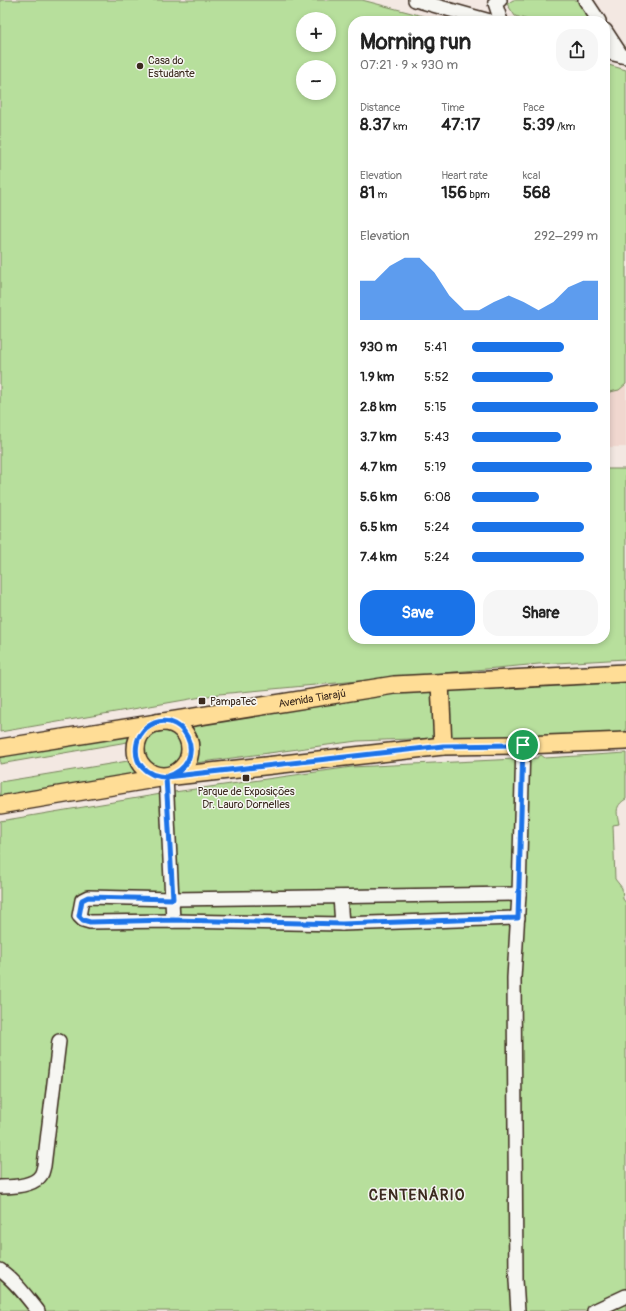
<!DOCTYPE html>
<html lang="en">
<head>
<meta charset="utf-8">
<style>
  :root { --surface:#fff; --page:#f6f6f6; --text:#222; --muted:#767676; --accent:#1a73e8 }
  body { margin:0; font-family:Pangolin,sans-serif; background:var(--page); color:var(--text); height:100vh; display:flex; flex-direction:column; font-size:15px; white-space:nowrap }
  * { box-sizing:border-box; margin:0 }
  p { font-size:13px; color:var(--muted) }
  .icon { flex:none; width:22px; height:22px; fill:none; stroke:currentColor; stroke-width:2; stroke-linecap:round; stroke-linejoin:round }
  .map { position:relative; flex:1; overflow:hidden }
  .details { position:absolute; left:348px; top:16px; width:262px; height:628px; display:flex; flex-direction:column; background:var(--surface); border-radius:16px; box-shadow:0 2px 6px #0003 }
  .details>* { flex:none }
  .tools { position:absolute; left:296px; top:12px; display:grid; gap:8px }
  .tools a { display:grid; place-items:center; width:40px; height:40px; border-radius:50%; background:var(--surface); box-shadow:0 2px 6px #0003; font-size:20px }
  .pin { position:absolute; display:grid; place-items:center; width:34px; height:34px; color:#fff; margin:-17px; border:2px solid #fff; border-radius:50%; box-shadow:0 1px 4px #0007 }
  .round { display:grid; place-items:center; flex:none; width:42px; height:42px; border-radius:16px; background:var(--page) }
  .head { display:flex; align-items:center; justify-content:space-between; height:68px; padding:0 12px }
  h1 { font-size:22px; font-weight:700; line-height:30px }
  .stats { display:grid; grid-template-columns:repeat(3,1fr); gap:6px; height:68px; padding:4px 12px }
  .stats div { display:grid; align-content:center }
  .stats b { font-size:17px; font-weight:700 }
  .stats small { font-size:11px; font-weight:400 }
  .stats p { font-size:11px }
  .chart { height:112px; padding:8px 12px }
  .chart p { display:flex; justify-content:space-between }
  .chart svg { width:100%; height:72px; margin-top:4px; fill:var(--accent); opacity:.7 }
  .cta { display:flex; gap:8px; margin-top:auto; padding:8px 12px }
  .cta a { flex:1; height:46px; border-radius:16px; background:var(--accent); color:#fff; font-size:16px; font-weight:700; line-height:46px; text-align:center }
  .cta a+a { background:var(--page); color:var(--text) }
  ul { padding:0 12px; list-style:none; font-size:13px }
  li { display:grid; grid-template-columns:64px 48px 1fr; align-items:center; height:30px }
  li i { height:10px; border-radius:5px; background:var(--accent) }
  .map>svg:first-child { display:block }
  .built { fill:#f0d7cf }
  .green { fill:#b7df9c; stroke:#79845d; fill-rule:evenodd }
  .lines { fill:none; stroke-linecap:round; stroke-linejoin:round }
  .minor-casing { stroke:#3b2a1e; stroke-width:16 }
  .major-casing { stroke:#3b2a1e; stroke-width:20 }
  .minor { stroke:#f6f6f2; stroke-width:13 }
  .major { stroke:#ffdd96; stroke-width:17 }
  .route-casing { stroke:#fff; stroke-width:8 }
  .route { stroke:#1a73e8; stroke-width:5 }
  .poi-dot { fill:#3b2a1e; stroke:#f6f6f2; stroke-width:1.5 }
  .labels { text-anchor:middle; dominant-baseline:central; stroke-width:3; stroke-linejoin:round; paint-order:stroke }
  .poi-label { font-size:11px; fill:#3b2a1e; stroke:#f6f6f2; text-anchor:start }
  .street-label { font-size:11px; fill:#3b2a1e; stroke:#f6f6f2 }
  .district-label { font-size:15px; font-weight:bold; letter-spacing:1px; fill:#3b2a1e; stroke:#f6f6f2 }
</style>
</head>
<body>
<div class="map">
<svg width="626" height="1311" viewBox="0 0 626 1311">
  <rect width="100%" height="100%" fill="#f3e8e2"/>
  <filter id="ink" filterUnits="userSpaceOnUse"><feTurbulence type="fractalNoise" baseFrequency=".025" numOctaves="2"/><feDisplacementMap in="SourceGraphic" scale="8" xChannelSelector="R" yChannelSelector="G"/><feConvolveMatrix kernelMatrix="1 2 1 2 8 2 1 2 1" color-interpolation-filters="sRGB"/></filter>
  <g filter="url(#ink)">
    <polygon class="built" points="605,86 626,92 626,447 605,447"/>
    <g class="green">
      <path d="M0 0H362L442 21H353V639H605V469H626V659L539 664 219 694 0 732ZM303 19H329V45H303ZM303 67H329V93H303Z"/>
      <polygon points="513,0 579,0 593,21 532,21 515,16 507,4"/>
      <polygon points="605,64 626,70 626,384 619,390 605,393"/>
      <polygon points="626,678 626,733 451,740 447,736 447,689"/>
      <path d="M433 688 437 738 357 741 188 764C197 745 196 737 181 721Z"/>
      <polygon points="140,728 133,741 0,764 0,750"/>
      <circle cx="164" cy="749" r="19"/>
      <path d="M626 753V799C614 806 617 813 619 824L613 825 615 879 622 888 623 899 626 903V1311H0V821L167 793 352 767 537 758 541 755 545 758Z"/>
      <polygon points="134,760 144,772 0,796 0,782"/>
    </g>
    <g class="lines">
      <defs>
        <g id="minor">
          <polyline points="415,0 490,21"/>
          <polyline points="500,0 495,3 501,21"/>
          <polyline points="585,0 599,21"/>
          <polyline points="605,30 622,56"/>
          <polyline points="605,52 626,57"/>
          <polyline points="166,777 173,921"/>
          <polyline points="340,897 342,924"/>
          <polyline points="518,918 342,924 173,921 90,922 83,920 79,916 82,900 88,897 173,899 519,894"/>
          <path d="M0 1187C12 1187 34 1186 41 1175 43 1172 43 1169 44 1166L59 1041"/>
          <path d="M0 1270C15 1281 27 1297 38 1311"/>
          <polyline points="518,1311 516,1280 514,978 519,894 523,745"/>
          <polyline points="594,1311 626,1296"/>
        </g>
        <g id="major">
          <polyline points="440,683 443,746"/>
          <circle cx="163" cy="749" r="27"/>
          <path id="s1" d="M0 748 394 685 626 673"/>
          <polyline points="0,805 166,777 443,746 523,745 626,741"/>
        </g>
      </defs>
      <use href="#minor" class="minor-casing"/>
      <use href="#major" class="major-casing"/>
      <use href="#minor" class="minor"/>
      <use href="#major" class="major"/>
    </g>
  </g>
  <g class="lines" filter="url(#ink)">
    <defs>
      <path id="route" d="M523 745 443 746 166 777C146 776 133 764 137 743 138 737 142 732 146 728 180 701 215 762 166 777L173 899 88 897 82 900 79 916 83 920 90 922 173 920 342 924 518 918 523 745"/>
    </defs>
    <use href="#route" class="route-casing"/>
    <use href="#route" class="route"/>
  </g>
  <g class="poi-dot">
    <circle cx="140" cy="66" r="4"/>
    <rect x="198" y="697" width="8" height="8" rx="2"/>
    <rect x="242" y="774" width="8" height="8" rx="2"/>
  </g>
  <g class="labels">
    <g class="poi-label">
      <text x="148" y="60">Casa do<tspan x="148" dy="13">Estudante</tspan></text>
      <text x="210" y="701">PampaTec</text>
      <text x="246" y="791" text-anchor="middle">Parque de Exposições<tspan x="246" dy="13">Dr. Lauro Dornelles</tspan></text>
    </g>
    <g class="street-label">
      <text stroke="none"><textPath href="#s1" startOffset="316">Avenida Tiarajú</textPath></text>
    </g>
    <g class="district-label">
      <text x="417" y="1195">CENTENÁRIO</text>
    </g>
  </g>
</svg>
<div class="tools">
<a>+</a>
<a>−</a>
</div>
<div class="pin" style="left:523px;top:745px;background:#1e9e55"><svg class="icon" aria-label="arrive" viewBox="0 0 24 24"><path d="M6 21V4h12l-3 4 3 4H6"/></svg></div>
<section class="details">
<div class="head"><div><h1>Morning run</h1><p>07:21 · 9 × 930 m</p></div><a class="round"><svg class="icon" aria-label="share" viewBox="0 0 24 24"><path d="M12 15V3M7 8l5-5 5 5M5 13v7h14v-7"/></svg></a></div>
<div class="stats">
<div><p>Distance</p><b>8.37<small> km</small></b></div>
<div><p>Time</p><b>47:17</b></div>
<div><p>Pace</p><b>5:39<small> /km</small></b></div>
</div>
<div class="stats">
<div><p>Elevation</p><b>81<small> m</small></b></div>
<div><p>Heart rate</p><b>156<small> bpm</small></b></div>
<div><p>kcal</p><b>568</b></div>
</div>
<div class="chart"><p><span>Elevation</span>292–299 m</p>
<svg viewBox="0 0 160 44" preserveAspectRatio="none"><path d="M0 44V20L10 20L20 11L30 6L40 6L50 15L60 29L70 38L80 38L90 33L100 29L110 33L120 38L130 33L140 24L150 20L160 20V44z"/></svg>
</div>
<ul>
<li><b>930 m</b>5:41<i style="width:73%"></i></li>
<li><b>1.9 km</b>5:52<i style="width:64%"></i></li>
<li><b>2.8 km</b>5:15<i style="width:100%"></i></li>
<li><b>3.7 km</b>5:43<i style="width:71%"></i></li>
<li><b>4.7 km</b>5:19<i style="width:95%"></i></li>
<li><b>5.6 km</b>6:08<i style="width:53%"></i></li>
<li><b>6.5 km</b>5:24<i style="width:89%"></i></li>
<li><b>7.4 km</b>5:24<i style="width:89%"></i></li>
</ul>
<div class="cta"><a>Save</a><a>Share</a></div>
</section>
</div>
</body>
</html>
